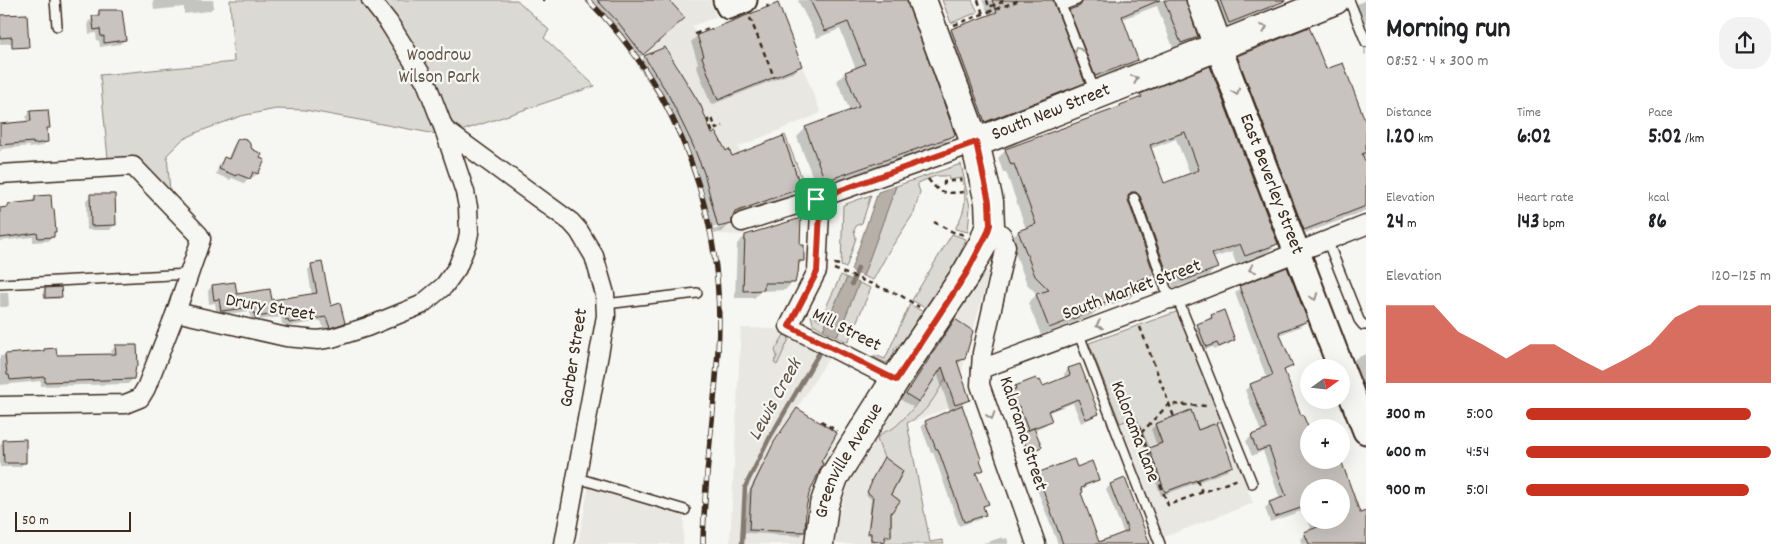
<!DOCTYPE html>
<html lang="en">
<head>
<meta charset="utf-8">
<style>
  :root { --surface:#fff; --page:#f2f2f2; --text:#202124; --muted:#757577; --accent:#c8321e }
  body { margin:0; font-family:Dekko,sans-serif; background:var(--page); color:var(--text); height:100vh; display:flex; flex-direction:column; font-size:19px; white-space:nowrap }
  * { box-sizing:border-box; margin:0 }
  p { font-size:16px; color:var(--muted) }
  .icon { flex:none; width:28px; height:28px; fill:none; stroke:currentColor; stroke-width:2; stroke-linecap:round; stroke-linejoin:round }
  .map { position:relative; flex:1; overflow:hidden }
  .drawer { display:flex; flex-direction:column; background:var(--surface); width:425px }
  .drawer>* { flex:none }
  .needle { width:32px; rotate:75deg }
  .tools { position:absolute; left:1300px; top:359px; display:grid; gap:10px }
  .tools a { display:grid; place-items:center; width:50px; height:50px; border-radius:50%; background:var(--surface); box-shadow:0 5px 20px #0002; font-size:25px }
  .scale { position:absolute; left:15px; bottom:12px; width:116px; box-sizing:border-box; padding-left:5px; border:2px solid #3b2a1e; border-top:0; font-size:14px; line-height:18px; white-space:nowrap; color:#3b2a1e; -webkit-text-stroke:4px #f6f6f2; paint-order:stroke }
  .pin { position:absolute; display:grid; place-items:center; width:42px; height:42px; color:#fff; margin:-21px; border-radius:10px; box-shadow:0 2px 8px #0006 }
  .round { display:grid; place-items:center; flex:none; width:52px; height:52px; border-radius:20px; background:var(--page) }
  .head { display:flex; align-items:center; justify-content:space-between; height:85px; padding:0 20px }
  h1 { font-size:28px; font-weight:800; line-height:38px }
  .figures { display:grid; grid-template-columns:repeat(3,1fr); gap:8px; height:85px; padding:5px 20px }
  .figures div { display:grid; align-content:center }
  .figures b { font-size:21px; font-weight:800 }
  .figures small { font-size:14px; font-weight:400 }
  .figures p { font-size:14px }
  .chart { height:140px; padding:10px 20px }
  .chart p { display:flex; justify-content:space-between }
  .chart svg { width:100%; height:90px; margin-top:5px; fill:var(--accent); opacity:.7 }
  ul { padding:0 20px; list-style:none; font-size:16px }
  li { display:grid; grid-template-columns:80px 60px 1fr; align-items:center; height:38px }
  li i { height:12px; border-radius:6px; background:var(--accent) }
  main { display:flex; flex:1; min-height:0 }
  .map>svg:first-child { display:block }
  .built { fill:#e8e7e2 }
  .green { fill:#dad9d3; stroke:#8a8278 }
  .water { fill:#b6b0a9; stroke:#857a71 }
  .shadow { fill:#0003; fill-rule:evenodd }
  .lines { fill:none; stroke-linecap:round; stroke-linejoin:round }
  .stream { stroke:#857a71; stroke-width:4.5 }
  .building { fill:#c8c3be; stroke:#3b2a1e; fill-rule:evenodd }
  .lane-casing { stroke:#3b2a1e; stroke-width:12 }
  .street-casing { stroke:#3b2a1e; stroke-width:21 }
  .secondary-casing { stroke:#3b2a1e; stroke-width:29 }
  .primary-casing { stroke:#3b2a1e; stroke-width:31 }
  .path { stroke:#3b2a1e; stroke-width:2.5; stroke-dasharray:5 4; stroke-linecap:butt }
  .lane { stroke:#f6f6f2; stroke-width:9 }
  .street { stroke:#f6f6f2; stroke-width:18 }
  .secondary { stroke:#f6f6f2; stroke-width:25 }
  .primary { stroke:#f6f6f2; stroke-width:28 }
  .rail-casing { stroke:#3b2a1e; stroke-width:5.5 }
  .rail { stroke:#f6f6f2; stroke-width:4; stroke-dasharray:11; stroke-linecap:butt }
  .oneway { stroke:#989088 }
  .route-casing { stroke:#fff; stroke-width:10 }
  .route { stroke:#c8321e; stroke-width:6 }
  .labels { text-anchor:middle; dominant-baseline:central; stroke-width:4.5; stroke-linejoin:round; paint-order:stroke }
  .park-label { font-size:19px; fill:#63564b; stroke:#f6f6f2 }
  .street-label { font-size:19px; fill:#3b2a1e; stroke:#f6f6f2 }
  .water-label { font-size:20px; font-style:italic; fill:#605248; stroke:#f6f6f2 }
</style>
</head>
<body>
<main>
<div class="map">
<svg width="1366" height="544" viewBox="0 0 1366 544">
  <rect width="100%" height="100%" fill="#f6f6f2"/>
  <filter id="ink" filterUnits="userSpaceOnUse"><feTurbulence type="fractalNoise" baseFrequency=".02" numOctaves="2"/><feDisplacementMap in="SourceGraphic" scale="10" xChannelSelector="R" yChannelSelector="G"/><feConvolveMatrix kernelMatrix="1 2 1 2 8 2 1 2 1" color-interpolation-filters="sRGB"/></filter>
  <g filter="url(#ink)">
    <g class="built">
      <polygon points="597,0 710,0 716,17 692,26 697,35 751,14 776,76 802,66 821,113 738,147 741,153 783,136 801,188 746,208 745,235 720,234 704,173 692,143 674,106 663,85 638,47 618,22"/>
      <polygon points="986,270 989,272 973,331 954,318"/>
      <polygon points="1179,311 1253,503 1164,537 1089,343"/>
      <polygon points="741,328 775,329 830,356 797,408 839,434 809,494 806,508 805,544 730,544"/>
      <polygon points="929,358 942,366 965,359 961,374 970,400 907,423 930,542 942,540 944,544 836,544 837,520 850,480"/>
      <polygon points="589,485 684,514 683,544 578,544"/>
    </g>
    <g class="green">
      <polygon points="230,0 517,0 549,30 544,38 595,86 458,132 436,134 305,110 276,109 241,116 198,132 182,140 167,155 170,191 135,157 108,159 100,75 234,62"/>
      <polygon points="942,0 972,0 978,12 951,23"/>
      <polygon points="785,135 805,186 801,188 783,136"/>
      <path d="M961 164 970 207 968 232 955 229C966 209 967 200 962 178L949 180 948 176H936L917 183 920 192 914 213 889 251 873 280 863 276 896 186Z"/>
      <polygon points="871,195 862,223 857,225 854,230 856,238 846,268 841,266 843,205"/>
      <path d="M952 234 966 239C957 265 940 286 925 308L912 300Z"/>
      <polygon points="841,275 847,278 823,330 813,324 811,315 820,320"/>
      <polygon points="859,283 871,288 848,342 837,337"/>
      <polygon points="910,304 923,312 905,339 895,348 892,359 886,363 874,357 875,355 885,359"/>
      <polygon points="1179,311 1222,421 1198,430 1190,410 1155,424 1162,443 1149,448 1136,417 1120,423 1089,343"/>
      <polygon points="784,335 788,336 789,339 777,365 774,363 777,356 775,350"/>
      <path d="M942 366 946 378C936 395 926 415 907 423L930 542 942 540 944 544H881V541L885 542V536L891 537V513L900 501 891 494 903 472 884 458 877 439C883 430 889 432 896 426 915 409 928 388 942 366Z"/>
    </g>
    <g class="water">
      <polygon points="896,186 863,276 851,270 878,192"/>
      <polygon points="847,278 859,283 837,337 823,330"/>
    </g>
    <g class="shadow">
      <polygon points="153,0 213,0 214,7 209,11 184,14 184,7 154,10"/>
      <polygon points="585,0 667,0 677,24 637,60 612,27"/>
      <polygon points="799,0 905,0 954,134 946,142 817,188 797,137 805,129 850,111 837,81 845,73 856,69 840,29 817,38 798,1"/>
      <polygon points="982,0 1052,0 1083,82 1076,89 978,128 944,37 951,30 989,16"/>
      <polygon points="1053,0 1185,0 1197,37 1189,44 1174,50 1157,6 1122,19 1137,59 1130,66 1088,82 1063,18 1070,11 1076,8 1076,5 1057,4"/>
      <polygon points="1212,0 1276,0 1278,3 1272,9 1223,28"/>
      <polygon points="1366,0 1366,54 1364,55 1364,49 1349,12 1357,4"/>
      <polygon points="777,5 801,66 794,72 711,105 696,65 698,63 691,42 697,36"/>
      <polygon points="99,11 125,40 120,44 100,47 99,40 97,41 96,33 89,34 88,22 95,17"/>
      <polygon points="0,17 20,43 0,44"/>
      <path d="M645 57 731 158 800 187 792 195 731 218 730 224 722 232 710 235 696 181 685 152 661 102 637 65ZM725 224V227L712 230V228Z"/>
      <polygon points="1238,57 1325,71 1366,126 1366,157 1363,158 1366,166 1366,211 1306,233 1240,59 1237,59 1304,234 1295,238 1229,65"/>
      <path d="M1210 68 1277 244 1268 252 1236 264 1232 252 1213 258 1216 267 1208 276 1174 288 1172 284 1162 288 1132 204 1126 199 1153 274 1145 282 1137 285 1138 289 1130 298 1098 309 1091 316 1041 335 1028 303 1037 294 1027 284 1010 240 1018 232 1026 229 1006 172H1003L998 158 1006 150 1118 109 1121 106 1136 101 1141 95ZM1176 139 1190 174 1163 184 1150 149Z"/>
      <polygon points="31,112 48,127 45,130 46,142 42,146 29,148 29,146 2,149 0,152 0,125 27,122 26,117"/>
      <polygon points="238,141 251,150 259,159 263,160 257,174 252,178 249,177 244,183 232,178 230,180 216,174 220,163 225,159 227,160 233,146"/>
      <polygon points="91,196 114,225 110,230 87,230 86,200"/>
      <polygon points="35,197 55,231 53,234 53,237 48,241 33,242 33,237 0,241 0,209 5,209 8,205 31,202"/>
      <polygon points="745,236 799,247 803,261 797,266 797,274 793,282 785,290 761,291 754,298 735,298 737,244"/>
      <polygon points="312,265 330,308 345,322 340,326 325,331 321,321 285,327 284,324 282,324 281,317 251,321 250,311 217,315 215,303 209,304 208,291 212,286 234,283 236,295 271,302 312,295 308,270"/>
      <path d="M1240 288 1306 321 1301 326 1279 335 1291 366 1283 372 1309 460H1341V456L1343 460 1341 462 1360 515 1366 517V544H1302L1300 539 1305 534 1312 531 1304 510 1270 522 1265 508 1270 503 1280 499 1263 451 1252 456 1246 441 1252 436 1261 432 1245 390 1251 385 1267 379 1235 293ZM1309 488H1341V520H1309Z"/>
      <polygon points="45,289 61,297 59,299 44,299 43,291"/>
      <polygon points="0,292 8,292 9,305 7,307 0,307"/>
      <polygon points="1212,316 1234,340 1229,344 1214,350 1213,347 1202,351 1193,330"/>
      <polygon points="955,320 964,358 957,365 968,399 961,406 982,470 976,475 987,504 982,508 985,514 980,519 959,526 933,452 931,453 921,426 926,422 950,411 937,373 918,401 913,407 901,400 949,326"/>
      <polygon points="116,346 134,367 133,379 128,384 41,386 41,381 0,385 0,356 42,353 44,350 56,356 111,355 111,351"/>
      <polygon points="1366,354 1366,398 1350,365 1356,358"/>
      <polygon points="1068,369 1097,414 1092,418 1081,423 1073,403 1047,413 1050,420 1045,425 1034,430 1038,448 1026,452 1019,436 1024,433 1015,410 1011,412 1005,397 1015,387 1036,379 1042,387 1065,378 1064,374"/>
      <polygon points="797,410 820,463 805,507 804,532 800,536 745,533 747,495 771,448"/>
      <polygon points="1156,425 1197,431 1232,466 1227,471 1161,496 1145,453 1149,449 1157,446 1151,429"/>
      <polygon points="4,441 25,462 20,467 0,467 0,445"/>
      <polygon points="1073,460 1076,469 1097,479 1093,483 1082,488 1080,493 1098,544 1124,534 1106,489 1111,485 1151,544 1058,544 1033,479 1037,474"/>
      <polygon points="882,461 889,495 890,537 888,539 884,538 881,543 870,542 870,535 867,535 871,499 866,495 871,485 870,483"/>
      <polygon points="1003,537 1003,539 1007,538 1009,544 981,544"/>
    </g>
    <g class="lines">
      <g class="stream">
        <polyline points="852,284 858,268"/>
        <polyline points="742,544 745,487 769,439 822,348"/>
      </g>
    </g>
    <g class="building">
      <polygon points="597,0 669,0 685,18 643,55 618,22"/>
      <polygon points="810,0 907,0 955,134 954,136 825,181 805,127 859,107 845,72 865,64 848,22 825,31"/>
      <polygon points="992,0 1053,0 1085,83 985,122 951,29 997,12"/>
      <polygon points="1083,0 1160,0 1122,16 1138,60 1095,76 1069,10 1080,6"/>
      <polygon points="1164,0 1186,0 1198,37 1181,43"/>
      <polygon points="1220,0 1285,0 1285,1 1229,23"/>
      <polygon points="778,3 802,66 718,100 702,57 704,56 697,35"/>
      <polygon points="99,10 122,10 126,40 104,43 104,36 101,37 100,29 94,30 92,16 99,16"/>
      <polygon points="27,14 29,47 12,48 12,37 0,38 0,15"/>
      <polygon points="1309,27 1326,69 1343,63 1366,123 1366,152 1362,154 1366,163 1366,206 1304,230 1237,56"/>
      <polygon points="665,47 701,106 712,134 716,132 726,151 729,149 732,156 783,136 801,188 735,212 732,219 732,224 718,227 704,173 692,143 668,94 644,56"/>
      <path d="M1210 66 1278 244 1245 256 1240 244 1212 254 1218 268 1182 281 1180 277 1170 281 1140 196 1136 192H1131L1128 196V200L1154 274 1137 281 1140 290 1100 304 1101 308 1049 328 1036 294 1049 290 1035 276 1018 231 1036 224 1014 164 1011 165 1005 149 1120 107V105L1142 97 1140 94ZM1185 132 1199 170 1164 183 1150 145Z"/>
      <polygon points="48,110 50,128 47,128 48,142 33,144 33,142 0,145 0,124 31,121 30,111"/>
      <polygon points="243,138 248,140 252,149 262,154 260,158 265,160 258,174 253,172 250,179 237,174 236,176 219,169 224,157 229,159 237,140"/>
      <polygon points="90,194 115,194 116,225 91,226"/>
      <polygon points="51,195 52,209 54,209 56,232 54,232 54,237 38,238 37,233 0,238 0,208 8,207 8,204 35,201 35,196"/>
      <polygon points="801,218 800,245 804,245 804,261 799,261 798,274 797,274 795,283 764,283 764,290 743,291 745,235"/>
      <polygon points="322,262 331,306 340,303 345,323 330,328 326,317 289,323 288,320 286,320 285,313 255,317 254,307 221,311 219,299 214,300 212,285 235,282 237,294 270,289 272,300 317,293 311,264"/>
      <polygon points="1287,267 1308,321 1279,332 1293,366 1284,370 1301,415 1303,415 1309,429 1309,460 1341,460 1360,513 1366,511 1366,544 1309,544 1304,532 1337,520 1341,520 1341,488 1309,488 1309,505 1275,517 1269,502 1286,496 1269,447 1257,451 1251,435 1267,429 1250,384 1273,375 1239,286"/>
      <polygon points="61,287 62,297 45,298 45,288"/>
      <polygon points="1224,310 1235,340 1219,347 1217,343 1206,347 1197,324 1212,318 1211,315"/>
      <polygon points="955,319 973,331 965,359 957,361 970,400 955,405 942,367 919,402 906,394"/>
      <polygon points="115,345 137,345 138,366 136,366 134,379 45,382 45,377 10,380 9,375 7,375 5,354 44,351 44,349 56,348 57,355 116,354"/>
      <polygon points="1080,364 1099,414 1086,419 1078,399 1048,411 1052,421 1028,430 1019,406 1016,408 1009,391 1016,389 1015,386 1036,378 1038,381 1040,380 1043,386 1070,375 1068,368"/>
      <polygon points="962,405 981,459 980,460 984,470 976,473 989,504 983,506 986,515 964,522 938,449 936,449 925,421"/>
      <polygon points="797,408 837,433 821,462 823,463 809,494 806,508 805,532 749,530 751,490 774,442"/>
      <polygon points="1191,410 1198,430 1217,423 1233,466 1165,492 1149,448 1162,443 1155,424"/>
      <polygon points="1034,428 1042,447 1028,452 1021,433"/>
      <polygon points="26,439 26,463 4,463 3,440"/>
      <polygon points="884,457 903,471 891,494 900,501 891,513 891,537 885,536 885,542 871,540 871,533 868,533 873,497 867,492 872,482 871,481"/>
      <polygon points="1074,459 1077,467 1092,461 1099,480 1084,485 1085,487 1081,488 1083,492 1081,493 1099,542 1128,531 1110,484 1125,478 1150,544 1063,544 1037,473"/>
    </g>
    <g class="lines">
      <defs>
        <g id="lane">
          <polyline points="55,0 57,26"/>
          <polyline points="1059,0 1095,92"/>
          <polyline points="1349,0 1366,42"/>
          <polyline points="1061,6 1077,0"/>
          <polyline points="1134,198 1166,289 1180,305 1252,483"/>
          <polyline points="1327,240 1359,320 1363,325 1366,325"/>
          <polyline points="0,284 189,274"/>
          <polyline points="606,304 697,293"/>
          <polyline points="1078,332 1160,544"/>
          <polyline points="577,478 685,510"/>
        </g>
        <g id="street">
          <polyline points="444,129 571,222 579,231 594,256 605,294 606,316 564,544"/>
          <polyline points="0,174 133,166 199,235 201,239 176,312 146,388 140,398 125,404 0,406"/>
          <polyline points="816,199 820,212 817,271 789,326 895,380"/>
          <polyline points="742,222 825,196 975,143"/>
          <polyline points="990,225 1002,235 1006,246 982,353 980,385 1036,544"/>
          <polyline points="176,312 286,337 318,340 332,338 367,327 421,305 444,286 457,268 467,243 469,233 468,207 465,192 444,129 426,82 389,23 371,0"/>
          <polyline points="981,369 1166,300 1183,297 1366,225"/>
        </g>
        <g id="secondary">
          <polyline points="726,0 729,6 744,0"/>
          <path id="s1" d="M1218 46 1341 368"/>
          <polyline points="1341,368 1366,431"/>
        </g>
        <g id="primary">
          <polyline points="1201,0 1218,46"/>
          <path id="s2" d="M975 143 1335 0"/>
          <path id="s3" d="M819 544 824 505 834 477 895 380 966 274 984 242 990 225 989 202 975 143 922 0"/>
        </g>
      </defs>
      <use href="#lane" class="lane-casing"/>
      <use href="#street" class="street-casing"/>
      <use href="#secondary" class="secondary-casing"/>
      <use href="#primary" class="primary-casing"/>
      <g class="path">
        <polyline points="542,0 545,0"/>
        <polyline points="978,0 983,14"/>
        <polyline points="987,0 989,7 1002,2 1001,0"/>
        <polyline points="767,5 768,7"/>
        <polyline points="750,18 774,77"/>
        <polyline points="954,25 1020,0"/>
        <polyline points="695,34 709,28"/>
        <polyline points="711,131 712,131 708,120 712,118 716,129 723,126"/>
        <path d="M928 179C941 196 945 193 965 192"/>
        <polyline points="944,185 944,182 962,180"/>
        <polyline points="934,222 953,232 965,235"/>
        <polyline points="834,264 841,265"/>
        <polyline points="834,269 900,295 919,307"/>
        <polyline points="1140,327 1174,417"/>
        <polyline points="1135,417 1168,505 1238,479"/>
        <polyline points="821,421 837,431"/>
        <polyline points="1141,433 1169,404 1208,406"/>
        <polyline points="1197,480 1202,492"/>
      </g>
      <use href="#lane" class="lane"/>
      <use href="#street" class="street"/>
      <use href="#secondary" class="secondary"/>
      <use href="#primary" class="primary"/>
      <defs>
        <path id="rail" d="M588 0C681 92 726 222 718 351 714 416 704 479 703 544"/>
      </defs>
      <use href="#rail" class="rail-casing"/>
      <use href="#rail" class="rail"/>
    </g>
    <defs><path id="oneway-chevron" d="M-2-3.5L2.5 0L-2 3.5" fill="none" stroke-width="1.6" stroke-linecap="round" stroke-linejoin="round" transform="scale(1.25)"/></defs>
    <g class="oneway">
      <use href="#oneway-chevron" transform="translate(1264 28) rotate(-22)"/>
      <use href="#oneway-chevron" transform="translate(1078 50) rotate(-111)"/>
      <use href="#oneway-chevron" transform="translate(1135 79) rotate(-22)"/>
      <use href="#oneway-chevron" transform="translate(1236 92) rotate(69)"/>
      <use href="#oneway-chevron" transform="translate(1252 269) rotate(158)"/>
      <use href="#oneway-chevron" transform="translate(1314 297) rotate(69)"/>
      <use href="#oneway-chevron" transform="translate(1099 325) rotate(160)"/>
      <use href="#oneway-chevron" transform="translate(991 416) rotate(71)"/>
    </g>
  </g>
  <g class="lines" filter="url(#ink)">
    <defs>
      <polygon id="route" points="976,142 989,202 990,225 987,234 966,274 896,380 789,326 817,272 820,212 816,199"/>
    </defs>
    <use href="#route" class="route-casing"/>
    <use href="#route" class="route"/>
  </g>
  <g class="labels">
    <g class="park-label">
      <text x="439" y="56">Woodrow<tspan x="439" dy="22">Wilson Park</tspan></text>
    </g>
    <g class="street-label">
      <text stroke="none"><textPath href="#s2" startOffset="82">South New Street</textPath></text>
      <text stroke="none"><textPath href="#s1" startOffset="148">East Beverley Street</textPath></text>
      <text transform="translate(1132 291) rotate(-20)">South Market Street</text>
      <text transform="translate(270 309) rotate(10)">Drury Street</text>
      <text transform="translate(846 331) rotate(27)">Mill Street</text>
      <text transform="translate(575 358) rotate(-81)">Garber Street</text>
      <text transform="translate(1134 432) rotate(69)">Kalorama Lane</text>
      <text transform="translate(1022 434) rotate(72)">Kalorama Street</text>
      <text stroke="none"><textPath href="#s3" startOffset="90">Greenville Avenue</textPath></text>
    </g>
    <g class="water-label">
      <text transform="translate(776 400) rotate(-61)">Lewis Creek</text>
    </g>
  </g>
</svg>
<div class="tools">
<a><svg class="needle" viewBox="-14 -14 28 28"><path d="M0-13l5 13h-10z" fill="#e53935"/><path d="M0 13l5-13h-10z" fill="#757577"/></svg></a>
<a>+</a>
<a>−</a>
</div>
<div class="scale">50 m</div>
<div class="pin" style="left:816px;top:199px;background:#1e9e55"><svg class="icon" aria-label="arrive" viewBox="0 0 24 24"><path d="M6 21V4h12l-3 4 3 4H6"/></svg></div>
</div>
<section class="drawer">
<div class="head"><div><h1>Morning run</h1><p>08:52 · 4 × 300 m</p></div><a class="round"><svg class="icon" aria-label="share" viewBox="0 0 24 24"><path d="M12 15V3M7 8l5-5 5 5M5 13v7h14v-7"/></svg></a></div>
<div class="figures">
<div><p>Distance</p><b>1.20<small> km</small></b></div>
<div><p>Time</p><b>6:02</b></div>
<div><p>Pace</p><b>5:02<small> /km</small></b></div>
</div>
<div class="figures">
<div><p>Elevation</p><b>24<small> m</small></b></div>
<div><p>Heart rate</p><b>143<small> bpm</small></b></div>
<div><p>kcal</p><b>86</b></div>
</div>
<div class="chart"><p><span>Elevation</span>120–125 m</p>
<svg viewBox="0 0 160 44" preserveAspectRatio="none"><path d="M0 44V6L10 6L20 6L30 19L40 25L50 32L60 25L70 25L80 32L90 38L100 32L110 25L120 12L130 6L140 6L150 6L160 6V44z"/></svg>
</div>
<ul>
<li><b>300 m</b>5:00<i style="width:92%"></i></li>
<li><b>600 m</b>4:54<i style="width:100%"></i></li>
<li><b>900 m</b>5:01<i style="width:91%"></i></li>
</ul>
</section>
</main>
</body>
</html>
